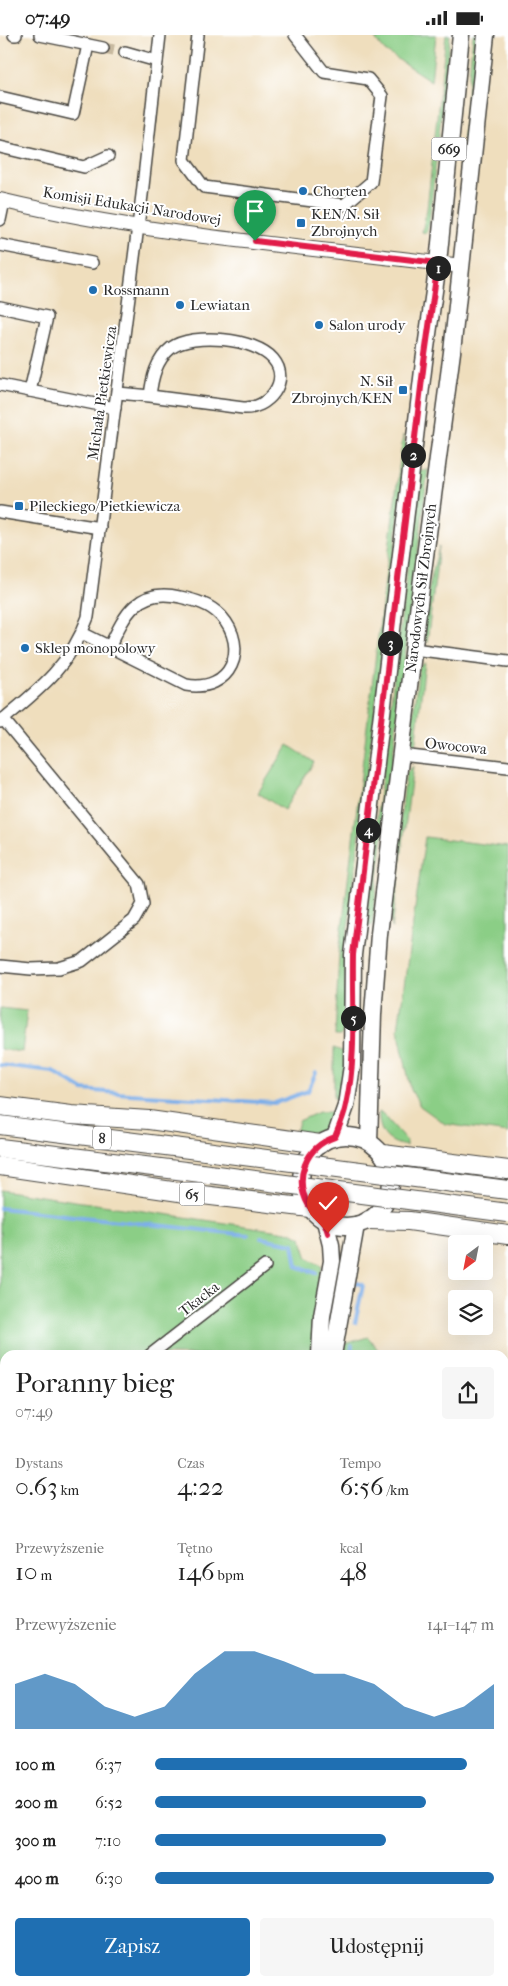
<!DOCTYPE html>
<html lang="pl">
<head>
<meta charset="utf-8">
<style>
  :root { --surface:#fff; --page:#f6f6f6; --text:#222; --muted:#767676; --accent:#1f6fb2 }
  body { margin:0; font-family:"IM FELL French Canon",serif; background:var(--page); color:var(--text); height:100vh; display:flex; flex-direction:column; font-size:19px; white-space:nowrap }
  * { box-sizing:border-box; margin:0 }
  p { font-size:16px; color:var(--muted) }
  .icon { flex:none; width:28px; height:28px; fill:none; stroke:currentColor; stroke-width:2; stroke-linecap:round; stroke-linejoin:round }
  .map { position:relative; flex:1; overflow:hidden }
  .drawer { position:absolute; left:0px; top:1315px; width:509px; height:636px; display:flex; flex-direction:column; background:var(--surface); border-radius:15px 15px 0 0; box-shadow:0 5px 20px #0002 }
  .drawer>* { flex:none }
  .needle { width:32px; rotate:212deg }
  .buttons { position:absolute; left:448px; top:1200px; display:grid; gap:10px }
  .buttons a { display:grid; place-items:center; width:45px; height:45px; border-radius:5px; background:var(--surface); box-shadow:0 5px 20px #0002; font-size:25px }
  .pin { position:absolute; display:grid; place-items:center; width:42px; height:42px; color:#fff; margin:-51px -21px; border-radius:50% 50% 50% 0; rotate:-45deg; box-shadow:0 0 5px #0007 }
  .pin .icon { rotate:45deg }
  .km { position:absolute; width:25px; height:25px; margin:-12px; border-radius:50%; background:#222; color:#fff; font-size:14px; line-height:25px; text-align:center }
  .round { display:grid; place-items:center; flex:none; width:52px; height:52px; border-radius:5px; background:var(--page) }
  .overview { display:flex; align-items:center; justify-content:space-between; height:85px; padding:0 15px }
  h1 { font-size:28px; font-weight:600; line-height:38px }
  .figures { display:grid; grid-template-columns:repeat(3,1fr); gap:8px; height:85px; padding:5px 15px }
  .figures div { display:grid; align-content:center }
  .figures b { font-size:25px; font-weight:600 }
  .figures small { font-size:14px; font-weight:400 }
  .figures p { font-size:14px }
  .chart { height:140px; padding:10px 15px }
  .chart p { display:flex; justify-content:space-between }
  .chart svg { width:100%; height:90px; margin-top:5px; fill:var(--accent); opacity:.7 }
  .cta { display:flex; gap:10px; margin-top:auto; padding:10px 15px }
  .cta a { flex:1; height:58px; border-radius:5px; background:var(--accent); color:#fff; font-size:20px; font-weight:600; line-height:58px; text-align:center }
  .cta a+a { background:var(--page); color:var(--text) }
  ul { padding:0 15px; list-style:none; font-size:16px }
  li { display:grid; grid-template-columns:80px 60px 1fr; align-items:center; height:38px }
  li i { height:12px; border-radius:6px; background:var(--accent) }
  .status { display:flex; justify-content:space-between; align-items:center; height:35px; padding:0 25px; background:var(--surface); direction:ltr }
  .status svg { height:14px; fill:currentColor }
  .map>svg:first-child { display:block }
  .green { fill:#8bce86; stroke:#5b7c58 }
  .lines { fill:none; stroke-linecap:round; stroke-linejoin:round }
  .stream { stroke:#7dafe9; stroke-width:4 }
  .minor-tunnel { stroke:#c8baa0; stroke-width:11; stroke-dasharray:11 5.5; stroke-linecap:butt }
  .minor-casing { stroke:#484641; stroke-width:14 }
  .tertiary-casing { stroke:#484641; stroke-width:16 }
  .primary-casing { stroke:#484641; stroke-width:19 }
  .trunk-casing { stroke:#484641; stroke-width:20 }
  .minor { stroke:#fff; stroke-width:11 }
  .tertiary { stroke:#fff; stroke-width:14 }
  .primary { stroke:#fff; stroke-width:16 }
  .trunk { stroke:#fff; stroke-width:18 }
  .trunk-bridge-casing { stroke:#484641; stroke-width:20; stroke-linecap:butt }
  .trunk-bridge { stroke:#fff; stroke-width:18 }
  .route-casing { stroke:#fff; stroke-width:10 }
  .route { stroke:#e11d48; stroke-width:6 }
  .poi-dot { fill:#1f6fb2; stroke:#fff; stroke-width:2 }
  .labels { text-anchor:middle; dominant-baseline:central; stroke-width:4; stroke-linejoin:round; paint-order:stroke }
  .shield { fill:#fff; stroke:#6b6b6b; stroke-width:1 }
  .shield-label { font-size:14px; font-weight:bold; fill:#2b2b2b }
  .poi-label { font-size:15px; fill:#2b2b2b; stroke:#fff; text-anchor:start }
  .street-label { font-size:15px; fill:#2b2b2b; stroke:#fff }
</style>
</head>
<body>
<div class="status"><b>07:49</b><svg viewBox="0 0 49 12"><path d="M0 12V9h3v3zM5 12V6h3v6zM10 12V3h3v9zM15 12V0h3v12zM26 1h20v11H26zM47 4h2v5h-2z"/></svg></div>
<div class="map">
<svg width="508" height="1951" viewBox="0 0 508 1951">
  <rect width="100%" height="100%" fill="#fff"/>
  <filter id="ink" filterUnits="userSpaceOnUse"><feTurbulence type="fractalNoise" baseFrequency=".02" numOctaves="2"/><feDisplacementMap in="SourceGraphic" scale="10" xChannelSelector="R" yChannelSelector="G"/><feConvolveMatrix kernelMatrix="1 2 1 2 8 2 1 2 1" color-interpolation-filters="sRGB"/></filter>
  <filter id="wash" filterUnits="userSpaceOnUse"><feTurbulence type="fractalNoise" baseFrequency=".0096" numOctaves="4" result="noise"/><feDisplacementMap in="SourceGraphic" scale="20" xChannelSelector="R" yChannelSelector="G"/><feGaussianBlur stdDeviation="1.12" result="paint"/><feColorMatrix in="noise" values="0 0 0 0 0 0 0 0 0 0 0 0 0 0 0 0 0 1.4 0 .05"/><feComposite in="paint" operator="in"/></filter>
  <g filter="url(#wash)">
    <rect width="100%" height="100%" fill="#efdebd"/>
    <g class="green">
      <polygon points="372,0 436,0 431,46 385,16"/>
      <polygon points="446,0 450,0 429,189 426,198 422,197 427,174"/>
      <polygon points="473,0 480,0 469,104 463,103"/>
      <polygon points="403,400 407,414 345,918 345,996 340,1001 335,1001 339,918"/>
      <polygon points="419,435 428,435 372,891 364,890"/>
      <path d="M439 512 427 608C417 592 434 531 439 512Z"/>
      <polygon points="425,627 415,713 410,703 419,633"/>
      <polygon points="288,710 314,727 284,775 258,758"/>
      <polygon points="413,731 392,893 390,872 406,738"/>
      <polygon points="425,802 508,812 508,1098 445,1089 420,1071 411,1055 398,994"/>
      <polygon points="0,973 27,976 22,1017 0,1014"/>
      <polygon points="334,1013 344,1017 346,1021 340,1064 334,1063"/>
      <path d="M319 1077H338C328 1096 317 1100 296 1098L299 1086Z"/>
      <path d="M379 1077 383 1079 406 1105V1111C387 1108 378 1097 379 1077Z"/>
      <polygon points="0,1155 293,1198 301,1202 308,1223 322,1230 313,1320 5,1320 5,1599 0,1602"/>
      <polygon points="368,1302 382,1320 343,1320 344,1309"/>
      <polygon points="504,1474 508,1479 508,1951 268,1951 268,1946 504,1946"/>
      <polygon points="5,1756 5,1946 243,1946 242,1951 0,1951 0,1759"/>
    </g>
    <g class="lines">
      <g class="stream">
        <polyline points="0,1030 53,1036 83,1055 130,1059 275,1068 308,1056 316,1038"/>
        <polyline points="0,1173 248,1200"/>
        <polyline points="261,1203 293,1209 297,1231 316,1238"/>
        <polyline points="355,1288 363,1250 357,1248"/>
        <polyline points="351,1320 352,1311"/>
      </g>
    </g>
  </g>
  <g filter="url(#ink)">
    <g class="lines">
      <polyline class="minor-tunnel" points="103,13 125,17"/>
      <defs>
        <g id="minor">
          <polyline points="14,0 16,0"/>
          <polyline points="40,0 103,13"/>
          <polyline points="198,0 184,125 204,152 344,170 371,147 382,61 368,44 324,37 295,0"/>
          <polyline points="125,17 157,26"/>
          <polyline points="0,62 73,79 88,10"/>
          <polyline points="0,112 84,132 108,121"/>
          <polyline points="0,185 4,166"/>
          <polyline points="0,210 92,228"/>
          <polyline points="0,272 47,282 30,356"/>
          <polyline points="0,350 115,373"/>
          <path d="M118 358 150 361C152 343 156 325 171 313 193 297 255 303 273 324 292 346 267 375 243 373L150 361"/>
          <polyline points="0,477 100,493"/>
          <path d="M82 598 186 650C231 658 250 613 221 581 210 569 194 565 180 562 138 552 125 579 110 611"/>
          <polyline points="413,614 508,626"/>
          <path d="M0 687C39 655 71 630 88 582L142 160 160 0"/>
          <polyline points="401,720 508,732"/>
          <polyline points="0,931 31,934 59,933 82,926 134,885 143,869 139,849 3,684"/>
          <polyline points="150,1320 265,1231"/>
          <polyline points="0,1437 5,1433"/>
        </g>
        <path id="tertiary" d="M0 165C151 201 308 212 462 231"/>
        <g id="primary">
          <circle cx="346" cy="1146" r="45"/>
          <polyline points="335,1102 346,1071 352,1031 353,920 424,327 438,228 461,0"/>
          <polyline points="369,1107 373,979 379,899 422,544 452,317 486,0"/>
          <polyline points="320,1320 322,1281 332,1226 331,1210 325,1186"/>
          <polyline points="333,1320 356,1190"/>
          <polyline points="252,1951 252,1946"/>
        </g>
        <g id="trunk">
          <polyline points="0,1071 71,1080 149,1085 320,1109"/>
          <polyline points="0,1090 205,1116"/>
          <polyline points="0,1113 201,1138"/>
          <polyline points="383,1119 508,1135"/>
          <polyline points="0,1131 186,1158 310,1173"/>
          <polyline points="369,1185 409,1186 508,1200"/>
        </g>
      </defs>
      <use href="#minor" class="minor-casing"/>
      <use href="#tertiary" class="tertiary-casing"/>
      <use href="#primary" class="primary-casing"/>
      <use href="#trunk" class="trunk-casing"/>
      <use href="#minor" class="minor"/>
      <use href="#tertiary" class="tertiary"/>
      <use href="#primary" class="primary"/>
      <use href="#trunk" class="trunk"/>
      <defs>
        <g id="trunk-bridge">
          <polyline points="205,1116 508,1155"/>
          <polyline points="201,1138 508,1178"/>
        </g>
      </defs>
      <use href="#trunk-bridge" class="trunk-bridge-casing"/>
      <use href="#trunk-bridge" class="trunk-bridge"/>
    </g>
  </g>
  <g class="lines" filter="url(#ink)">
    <defs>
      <path id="route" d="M255 206 438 228 424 327 353 920C352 970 357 1021 346 1070 344 1081 339 1092 335 1102 305 1112 293 1144 309 1171 317 1184 324 1181 328 1198"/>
    </defs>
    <use href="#route" class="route-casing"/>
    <use href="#route" class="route"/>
  </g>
  <g class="poi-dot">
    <circle cx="303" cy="156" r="5"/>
    <rect x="296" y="183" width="10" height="10" rx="2.5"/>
    <circle cx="93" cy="255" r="5"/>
    <circle cx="180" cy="270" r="5"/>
    <circle cx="319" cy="290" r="5"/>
    <rect x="398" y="350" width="10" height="10" rx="2.5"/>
    <rect x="14" y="466" width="10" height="10" rx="2.5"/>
    <circle cx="25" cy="613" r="5"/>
  </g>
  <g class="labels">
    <g class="shield">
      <rect x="431.5" y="102.5" width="35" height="23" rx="4"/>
      <rect x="93" y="1091.5" width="18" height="23" rx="4"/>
      <rect x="179.5" y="1147.5" width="25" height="23" rx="4"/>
    </g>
    <g class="shield-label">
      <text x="449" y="114">669</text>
      <text x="102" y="1103">8</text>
      <text x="192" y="1159">65</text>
    </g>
    <g class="poi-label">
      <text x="313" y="156">Chorten</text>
      <text x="311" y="179">KEN/N. Sił<tspan x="311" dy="17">Zbrojnych</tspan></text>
      <text x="103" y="255">Rossmann</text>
      <text x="190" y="270">Lewiatan</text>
      <text x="329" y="290">Salon urody</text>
      <text x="393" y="346" text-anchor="end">N. Sił<tspan x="393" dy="17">Zbrojnych/KEN</tspan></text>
      <text x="29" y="471">Pileckiego/Pietkiewicza</text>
      <text x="35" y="613">Sklep monopolowy</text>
    </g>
    <g class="street-label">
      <text transform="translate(132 171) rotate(9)">Komisji Edukacji Narodowej</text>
      <text transform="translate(102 358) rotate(-82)">Michała Pietkiewicza</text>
      <text transform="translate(421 553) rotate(-83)">Narodowych Sił Zbrojnych</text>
      <text transform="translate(456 711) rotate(6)">Owocowa</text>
      <text transform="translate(199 1264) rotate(-38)">Tkacka</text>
    </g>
  </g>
</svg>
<div class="buttons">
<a><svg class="needle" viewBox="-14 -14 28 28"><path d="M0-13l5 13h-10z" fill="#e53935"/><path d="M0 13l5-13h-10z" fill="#767676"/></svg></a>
<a><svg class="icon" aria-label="layers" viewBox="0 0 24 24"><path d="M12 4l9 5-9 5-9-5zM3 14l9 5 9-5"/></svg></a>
</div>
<div class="pin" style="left:255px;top:206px;background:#1e9e55"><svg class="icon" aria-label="arrive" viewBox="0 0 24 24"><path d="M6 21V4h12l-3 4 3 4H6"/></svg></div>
<div class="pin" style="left:328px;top:1198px;background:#d93025"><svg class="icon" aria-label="check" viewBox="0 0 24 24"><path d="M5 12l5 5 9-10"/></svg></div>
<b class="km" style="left:438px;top:233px">1</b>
<b class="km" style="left:413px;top:420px">2</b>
<b class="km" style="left:390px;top:608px">3</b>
<b class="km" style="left:368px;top:795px">4</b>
<b class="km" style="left:353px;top:983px">5</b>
<section class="drawer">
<div class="overview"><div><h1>Poranny bieg</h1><p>07:49</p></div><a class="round"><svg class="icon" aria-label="share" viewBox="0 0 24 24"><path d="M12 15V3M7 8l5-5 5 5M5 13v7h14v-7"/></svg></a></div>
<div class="figures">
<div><p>Dystans</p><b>0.63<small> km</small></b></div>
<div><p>Czas</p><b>4:22</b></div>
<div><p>Tempo</p><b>6:56<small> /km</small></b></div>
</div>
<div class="figures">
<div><p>Przewyższenie</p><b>10<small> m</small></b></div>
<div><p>Tętno</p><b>146<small> bpm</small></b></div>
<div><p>kcal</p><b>48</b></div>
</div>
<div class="chart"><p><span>Przewyższenie</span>141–147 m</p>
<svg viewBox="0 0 160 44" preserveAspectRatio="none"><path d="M0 44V22L10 17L20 22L30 33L40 38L50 33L60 17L70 6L80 6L90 11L100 17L110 17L120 22L130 33L140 38L150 33L160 22V44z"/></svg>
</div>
<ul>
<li><b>100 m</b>6:37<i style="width:92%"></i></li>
<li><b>200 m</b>6:52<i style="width:80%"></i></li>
<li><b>300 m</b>7:10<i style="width:68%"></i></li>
<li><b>400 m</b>6:30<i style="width:100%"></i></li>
</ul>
<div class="cta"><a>Zapisz</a><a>Udostępnij</a></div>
</section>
</div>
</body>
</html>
